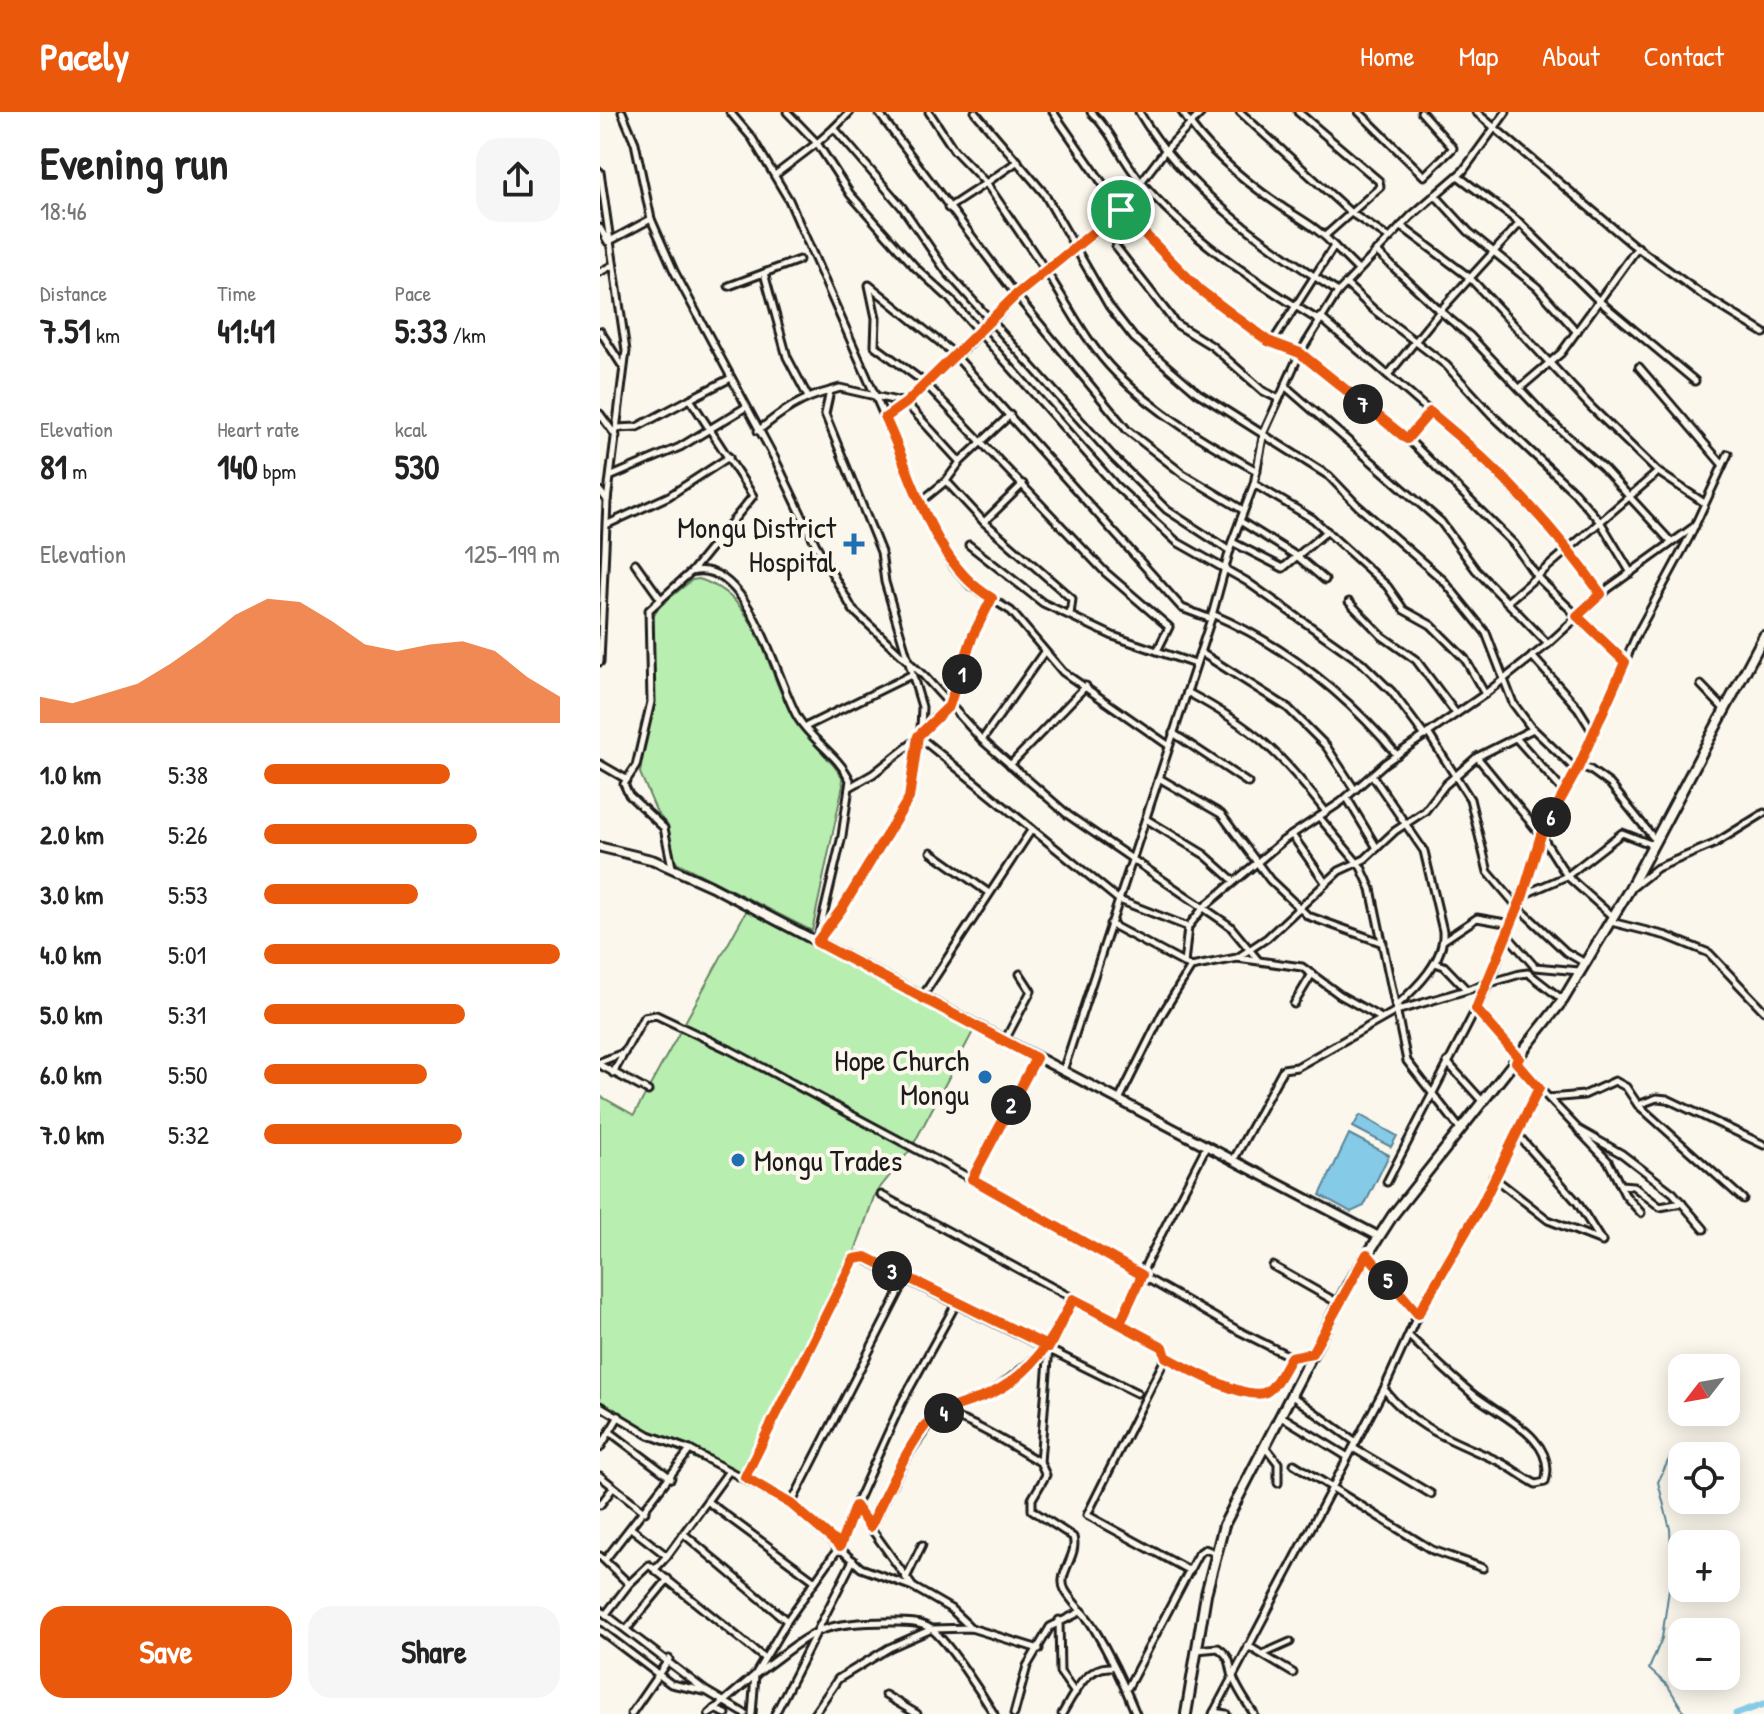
<!DOCTYPE html>
<html lang="en">
<head>
<meta charset="utf-8">
<style>
  :root { --surface:#fff; --page:#f6f6f6; --text:#222; --muted:#767676; --accent:#ea580c }
  body { margin:0; font-family:"Patrick Hand",sans-serif; background:var(--page); color:var(--text); height:100vh; display:flex; flex-direction:column; font-size:30px; white-space:nowrap }
  * { box-sizing:border-box; margin:0 }
  p { font-size:26px; color:var(--muted) }
  .icon { flex:none; width:44px; height:44px; fill:none; stroke:currentColor; stroke-width:2; stroke-linecap:round; stroke-linejoin:round }
  .map { position:relative; flex:1; overflow:hidden }
  .side { display:flex; flex-direction:column; background:var(--surface); width:600px }
  .side>* { flex:none }
  .needle { width:52px; rotate:239deg }
  .controls { position:absolute; left:1068px; top:1242px; display:grid; gap:16px }
  .controls a { display:grid; place-items:center; width:72px; height:72px; border-radius:16px; background:var(--surface); box-shadow:0 4px 20px #0003; font-size:40px }
  .pin { position:absolute; display:grid; place-items:center; width:68px; height:68px; color:#fff; margin:-34px; border:4px solid #fff; border-radius:50%; box-shadow:0 2px 8px #0007 }
  .km { position:absolute; width:40px; height:40px; margin:-20px; border-radius:50%; background:#222; color:#fff; font-size:22px; line-height:40px; text-align:center }
  .round { display:grid; place-items:center; flex:none; width:84px; height:84px; border-radius:24px; background:var(--page) }
  .overview { display:flex; align-items:center; justify-content:space-between; height:136px; padding:0 40px }
  h1 { font-size:44px; font-weight:700; line-height:60px }
  .metrics { display:grid; grid-template-columns:repeat(3,1fr); gap:12px; height:136px; padding:8px 40px }
  .metrics div { display:grid; align-content:center }
  .metrics b { font-size:34px; font-weight:700 }
  .metrics small { font-size:22px; font-weight:400 }
  .metrics p { font-size:22px }
  .chart { height:224px; padding:16px 40px }
  .chart p { display:flex; justify-content:space-between }
  .chart svg { width:100%; height:144px; margin-top:8px; fill:var(--accent); opacity:.7 }
  .action { display:flex; gap:16px; margin-top:auto; padding:16px 40px }
  .action a { flex:1; height:92px; border-radius:24px; background:var(--accent); color:#fff; font-size:32px; font-weight:700; line-height:92px; text-align:center }
  .action a+a { background:var(--page); color:var(--text) }
  ul { padding:0 40px; list-style:none; font-size:26px }
  li { display:grid; grid-template-columns:128px 96px 1fr; align-items:center; height:60px }
  li i { height:20px; border-radius:10px; background:var(--accent) }
  header { display:flex; align-items:center; gap:48px; box-sizing:border-box; height:112px; padding:0 40px; background:var(--accent); color:#fff }
  header strong { font-size:38px }
  nav { display:flex; gap:44px; margin-inline-start:auto; font-size:28px }
  main { display:flex; flex:1; min-height:0 }
  .map>svg:first-child { display:block }
  .green { fill:#b8eeb0; stroke:#6a8566; stroke-width:2 }
  .water { fill:#85cae7; stroke:#5b8496; stroke-width:2 }
  .lines { fill:none; stroke-linecap:round; stroke-linejoin:round }
  .stream { stroke:#5b8496; stroke-width:2 }
  .river { stroke:#85cae7; stroke-width:7 }
  .street-casing { stroke:#1c1c1c; stroke-width:11 }
  .secondary-casing { stroke:#1c1c1c; stroke-width:13 }
  .primary-casing { stroke:#1c1c1c; stroke-width:14 }
  .street { stroke:#fbf7ec; stroke-width:5 }
  .secondary { stroke:#fbf7ec; stroke-width:7 }
  .primary { stroke:#fbf7ec; stroke-width:8 }
  .route-casing { stroke:#fff; stroke-width:16 }
  .route { stroke:#ea580c; stroke-width:10 }
  .poi-dot { fill:#1f6fb2; stroke:#fbf7ec; stroke-width:3 }
  .labels { text-anchor:middle; dominant-baseline:central; stroke-width:8; stroke-linejoin:round; paint-order:stroke }
  .poi-label { font-size:30px; fill:#1c1c1c; stroke:#fbf7ec; text-anchor:end }
</style>
</head>
<body>
<header>
<strong>Pacely</strong>
<nav><a>Home</a><a>Map</a><a>About</a><a>Contact</a></nav>
</header>
<main>
<section class="side">
<div class="overview"><div><h1>Evening run</h1><p>18:46</p></div><a class="round"><svg class="icon" aria-label="share" viewBox="0 0 24 24"><path d="M12 15V3M7 8l5-5 5 5M5 13v7h14v-7"/></svg></a></div>
<div class="metrics">
<div><p>Distance</p><b>7.51<small> km</small></b></div>
<div><p>Time</p><b>41:41</b></div>
<div><p>Pace</p><b>5:33<small> /km</small></b></div>
</div>
<div class="metrics">
<div><p>Elevation</p><b>81<small> m</small></b></div>
<div><p>Heart rate</p><b>140<small> bpm</small></b></div>
<div><p>kcal</p><b>530</b></div>
</div>
<div class="chart"><p><span>Elevation</span>125–199 m</p>
<svg viewBox="0 0 160 44" preserveAspectRatio="none"><path d="M0 44V36L10 38L20 35L30 32L40 26L50 19L60 11L70 6L80 7L90 13L100 20L110 22L120 20L130 19L140 22L150 30L160 36V44z"/></svg>
</div>
<ul>
<li><b>1.0 km</b>5:38<i style="width:63%"></i></li>
<li><b>2.0 km</b>5:26<i style="width:72%"></i></li>
<li><b>3.0 km</b>5:53<i style="width:52%"></i></li>
<li><b>4.0 km</b>5:01<i style="width:100%"></i></li>
<li><b>5.0 km</b>5:31<i style="width:68%"></i></li>
<li><b>6.0 km</b>5:50<i style="width:55%"></i></li>
<li><b>7.0 km</b>5:32<i style="width:67%"></i></li>
</ul>
<div class="action"><a>Save</a><a>Share</a></div>
</section>
<div class="map">
<svg width="1164" height="1602" viewBox="0 0 1164 1602">
  <rect width="100%" height="100%" fill="#fbf7ec"/>
  <filter id="ink" filterUnits="userSpaceOnUse"><feTurbulence type="fractalNoise" baseFrequency=".0125" numOctaves="2"/><feDisplacementMap in="SourceGraphic" scale="16" xChannelSelector="R" yChannelSelector="G"/><feConvolveMatrix kernelMatrix="1 2 1 2 8 2 1 2 1" color-interpolation-filters="sRGB"/></filter>
  <g filter="url(#ink)">
    <g class="green">
      <path d="M99 467C164 487 164 564 198 612 211 631 230 646 242 665L243 673 212 819 72 748 68 714 57 701 40 661 55 572 51 507 61 493 92 468Z"/>
      <polygon points="149,794 376,914 311,1037 275,1082 255,1139 144,1369 46,1324 0,1297 0,984 34,1003"/>
    </g>
    <g class="water">
      <polygon points="760,1003 797,1024 791,1035 753,1015"/>
      <polygon points="749,1022 789,1043 764,1094 751,1100 720,1083"/>
    </g>
    <g class="lines">
      <polyline class="stream" points="1070,1345 1058,1370 1070,1417 1072,1456 1062,1526 1049,1557 1068,1574 1085,1602"/>
      <polyline class="river" points="1136,1602 1164,1592"/>
      <defs>
        <g id="street">
          <polyline points="22,0 35,31 51,107 74,159 175,347 216,433 253,498 324,564 382,628 468,703 630,814 658,848"/>
          <polyline points="130,0 152,26 189,88 285,306"/>
          <polyline points="250,0 234,16 302,95 346,159 392,210 306,291 285,306 319,391 354,455 371,474 411,499 463,560 568,633"/>
          <path d="M278 0 416 183 446 159C468 193 487 232 516 261 557 302 607 331 657 359"/>
          <polyline points="329,0 354,38 386,71 418,49"/>
          <polyline points="375,0 444,81 509,194 534,226 598,281 729,364 758,394 844,469 886,521 913,591 930,614 971,653 989,657 1010,672 1056,729"/>
          <polyline points="453,0 521,98 589,168 668,229 700,241 808,327 914,432 937,465 1025,550"/>
          <path d="M491 0C513 21 520 44 538 66 588 126 653 168 718 208"/>
          <path d="M539 0C585 78 663 131 738 180"/>
          <path d="M582 0C606 38 648 72 685 97 702 108 722 119 734 134L672 231"/>
          <polyline points="640,0 751,101 789,126"/>
          <polyline points="698,0 779,69 780,75 726,123"/>
          <polyline points="759,0 824,64 853,36 821,0"/>
          <polyline points="876,0 1032,132 1101,182 1164,221"/>
          <polyline points="234,16 217,31 250,82 316,156 350,187 515,373 577,430 646,469 761,550 792,580 825,624"/>
          <polyline points="0,60 26,239 7,389 0,550"/>
          <polyline points="175,63 217,31 187,0"/>
          <polyline points="835,83 869,120 937,175 977,220"/>
          <polyline points="348,96 386,71 446,159 512,108 564,40 602,0"/>
          <polyline points="920,111 998,188 1095,269"/>
          <polyline points="801,114 869,165 992,296 1058,360 907,490"/>
          <polyline points="0,116 8,130 51,107"/>
          <polyline points="734,134 758,158"/>
          <polyline points="516,135 576,212 612,234 663,279 679,287"/>
          <polyline points="776,139 840,199 920,111 858,64"/>
          <polyline points="0,160 11,154"/>
          <polyline points="164,161 199,148"/>
          <polyline points="746,172 774,198 846,253 892,303 974,380 1001,411 1031,461"/>
          <polyline points="129,174 164,161 187,245 208,285"/>
          <path d="M720 205C820 292 924 372 1001 482"/>
          <polyline points="0,219 23,255"/>
          <polyline points="1039,255 1122,352"/>
          <polyline points="788,263 840,199 870,224 948,307 1003,356 1071,430"/>
          <polyline points="685,274 841,410 876,458 948,532"/>
          <polyline points="920,276 961,241 1038,135"/>
          <polyline points="90,287 131,266"/>
          <polyline points="0,302 16,324"/>
          <polyline points="17,316 37,315 90,287 153,384 93,458"/>
          <path d="M158 319C181 300 201 286 230 279"/>
          <polyline points="807,327 830,300"/>
          <polyline points="1058,360 1103,390"/>
          <polyline points="12,364 80,335 146,295"/>
          <polyline points="346,369 360,350 410,303"/>
          <polyline points="654,372 713,407 787,474 804,498 831,513 865,547 885,582"/>
          <polyline points="0,379 7,388"/>
          <polyline points="319,391 346,369 384,410 472,487 470,503"/>
          <polyline points="640,409 698,445 725,468"/>
          <polyline points="384,410 423,372"/>
          <polyline points="8,412 69,384 129,345"/>
          <polyline points="632,430 683,456 727,419"/>
          <polyline points="369,433 443,491 513,524 557,539"/>
          <polyline points="630,439 567,398 515,347 392,210 416,183 527,318 583,362 643,398"/>
          <polyline points="35,451 60,486"/>
          <polyline points="749,490 782,524 816,548 855,600"/>
          <path d="M612 502C684 533 747 583 797 643"/>
          <polyline points="600,540 688,596 726,634 755,678"/>
          <polyline points="932,544 978,596 993,620"/>
          <polyline points="595,552 557,539 569,515 505,460 325,271 275,234 276,206 269,173 352,240 582,496 611,507"/>
          <polyline points="1101,573 1125,598"/>
          <path d="M587 580C654 616 680 640 726 700"/>
          <polyline points="205,615 311,563"/>
          <polyline points="321,617 349,594 373,523 392,486"/>
          <polyline points="573,621 648,671"/>
          <polyline points="828,621 870,687 888,760 918,795 911,812 877,806 844,828"/>
          <polyline points="318,624 519,788 588,815"/>
          <polyline points="916,626 964,680"/>
          <polyline points="382,628 444,540"/>
          <polyline points="877,645 941,723 967,764 1013,805"/>
          <polyline points="0,652 26,667"/>
          <polyline points="410,653 486,574"/>
          <path d="M772 663 824 739 843 819C845 849 816 876 796 894"/>
          <polyline points="559,666 621,702 670,768 708,804 783,831"/>
          <polyline points="250,675 273,662 316,628"/>
          <polyline points="747,686 777,736"/>
          <polyline points="719,705 761,755 771,777 807,949 861,1018"/>
          <polyline points="546,707 605,743 634,769"/>
          <polyline points="692,723 725,770"/>
          <polyline points="331,740 389,781"/>
          <path d="M72 755 64 716 29 683 24 672 36 654 51 590 49 498 91 460C149 444 177 571 198 606 212 629 238 643 250 668L242 724 217 830"/>
          <polyline points="1033,775 1057,756 1114,732 1164,701"/>
          <polyline points="923,783 967,764 1022,721 1053,733"/>
          <polyline points="1011,810 1067,824 1109,841 1164,899"/>
          <polyline points="510,812 591,855 637,846 702,855 740,883 781,906"/>
          <polyline points="221,822 243,795 309,686 321,617 322,595 285,470 281,440 225,302 230,279 240,276 306,291 360,350"/>
          <polyline points="637,846 667,826 739,759 765,747 795,719 825,699 845,673 877,645 933,617"/>
          <polyline points="835,851 844,854 866,877"/>
          <polyline points="985,851 966,840 918,795 941,723 978,656 1037,522 1090,424 1128,342"/>
          <polyline points="584,852 588,815 604,795 684,728 741,690 785,651 885,582 948,532 1009,476 1095,414"/>
          <polyline points="322,885 432,717"/>
          <polyline points="694,892 712,862"/>
          <polyline points="876,897 919,945"/>
          <polyline points="405,928 431,879 420,862"/>
          <polyline points="0,950 21,942"/>
          <polyline points="847,950 883,990"/>
          <polyline points="0,953 48,979"/>
          <polyline points="463,959 611,507 632,430 654,372 664,320 700,241 738,180 811,104 863,59 906,0"/>
          <polyline points="13,961 44,905 56,903 130,938 383,1073 639,1219 691,1245 711,1242"/>
          <polyline points="939,976 978,1017 1022,1042 1073,1081 1104,1117"/>
          <polyline points="949,986 984,983 1015,969 1026,975 1038,993 1057,986 1067,987 1164,1033"/>
          <polyline points="519,988 562,902 591,855"/>
          <polyline points="1038,993 1143,1087"/>
          <polyline points="978,1018 1008,1049 1025,1083 1041,1101"/>
          <polyline points="916,1021 977,1090 1002,1130"/>
          <polyline points="634,1047 683,957 697,955 796,899 920,862 928,861 963,888"/>
          <polyline points="893,1065 948,1108 1002,1129"/>
          <polyline points="372,1067 436,946"/>
          <polyline points="787,1070 890,870 907,823 935,855 979,859"/>
          <polyline points="1021,1073 1033,1074 1060,1095 1082,1091"/>
          <polyline points="281,1083 563,1235 566,1245 487,1403 590,1459"/>
          <polyline points="767,1143 818,1202"/>
          <polyline points="673,1154 738,1191"/>
          <polyline points="356,1192 302,1290 255,1394 313,1475 351,1497 371,1516"/>
          <polyline points="520,1211 547,1150 607,1033"/>
          <path d="M566 1245C585 1255 646 1290 666 1280 676 1275 685 1254 691 1245"/>
          <path d="M784 1277C814 1317 855 1329 898 1349 911 1355 922 1365 936 1372L945 1370C959 1325 895 1302 870 1280 849 1262 829 1243 809 1224"/>
          <polyline points="692,1284 756,1330"/>
          <polyline points="0,1294 49,1323 90,1338 191,1392 261,1456 313,1475"/>
          <polyline points="343,1301 392,1281 448,1236"/>
          <polyline points="681,1304 748,1345"/>
          <polyline points="10,1320 71,1366"/>
          <polyline points="664,1333 678,1351 678,1371"/>
          <polyline points="0,1336 19,1304"/>
          <polyline points="753,1336 831,1382"/>
          <polyline points="440,1350 449,1235 473,1187"/>
          <polyline points="694,1352 832,1438 883,1456"/>
          <polyline points="0,1364 45,1400"/>
          <polyline points="145,1365 251,1151 259,1144 537,1281"/>
          <polyline points="108,1390 215,1469"/>
          <polyline points="191,1392 306,1167"/>
          <polyline points="0,1393 13,1376"/>
          <path d="M270 1415 307 1344 336 1303C356 1297 419 1339 440 1350L446 1363 432 1387V1398L473 1425C479 1444 456 1462 465 1478 472 1491 484 1500 492 1513 509 1541 524 1572 536 1602"/>
          <polyline points="32,1417 67,1444 129,1359"/>
          <polyline points="84,1422 187,1509"/>
          <polyline points="0,1444 29,1472"/>
          <polyline points="5,1448 90,1338"/>
          <polyline points="56,1456 67,1444"/>
          <polyline points="306,1466 322,1433"/>
          <polyline points="0,1498 106,1579 145,1602"/>
          <polyline points="6,1502 29,1472 49,1453 164,1546"/>
          <polyline points="459,1508 460,1560 475,1581"/>
          <polyline points="27,1517 68,1467"/>
          <polyline points="0,1518 71,1572 104,1579"/>
          <polyline points="648,1534 693,1561"/>
          <path d="M597 1538 618 1536C632 1546 629 1551 633 1565 637 1577 647 1591 654 1602"/>
          <polyline points="663,1542 690,1530"/>
          <polyline points="528,1575 598,1442 605,1437 615,1441"/>
          <polyline points="285,1583 317,1602"/>
          <polyline points="114,1597 126,1602"/>
          <polyline points="614,1600 626,1602"/>
          <polyline points="31,1602 69,1547"/>
          <polyline points="109,1602 155,1563 187,1509 240,1434 255,1394"/>
          <path d="M152 1602 155 1563C213 1521 214 1510 289 1510 302 1510 320 1509 331 1517 347 1528 383 1584 394 1602"/>
          <polyline points="175,1602 253,1448"/>
          <polyline points="214,1602 238,1567 289,1536 332,1517 371,1516 439,1537"/>
          <polyline points="414,1602 427,1554 450,1515 482,1499"/>
          <path d="M462 1602C473 1583 487 1553 511 1555"/>
          <polyline points="613,1602 784,1277 818,1202 882,1092 939,976 916,950"/>
        </g>
        <polyline id="secondary" points="0,735 53,748 111,774 778,1124"/>
        <polyline id="primary" points="586,1602 606,1482 624,1413 748,1173 793,1103 963,888 1029,778 1164,524"/>
      </defs>
      <use href="#street" class="street-casing"/>
      <use href="#secondary" class="secondary-casing"/>
      <use href="#primary" class="primary-casing"/>
      <use href="#street" class="street"/>
      <use href="#secondary" class="secondary"/>
      <use href="#primary" class="primary"/>
    </g>
  </g>
  <g class="lines" filter="url(#ink)">
    <defs>
      <path id="route" d="M521 98 416 183 306 291 285 306C313 364 333 453 392 486L373 523 349 594 318 624 309 686 243 795 217 830 436 946 372 1067 542 1163 520 1211 473 1187 449 1235 266 1145 254 1147 145 1365 191 1392 240 1434 255 1394 270 1415C281 1391 315 1317 336 1303 351 1294 372 1290 388 1283 432 1263 452 1228 473 1187L563 1235 566 1245C585 1255 646 1290 666 1280 676 1275 685 1254 691 1245L712 1241 767 1142 818 1202 882 1092 939 976 916 950 919 946 876 897 923 783 941 723 978 656 1025 550 977 504 1001 482C953 413 895 353 830 300L807 327 700 241 668 229 600 178 521 98"/>
    </defs>
    <use href="#route" class="route-casing"/>
    <use href="#route" class="route"/>
  </g>
  <g class="poi-dot">
    <path d="M250 420h8v8h8v8h-8v8h-8v-8h-8v-8h8z"/>
    <circle cx="385" cy="965" r="8"/>
    <circle cx="138" cy="1048" r="8"/>
  </g>
  <g class="labels">
    <g class="poi-label">
      <text x="236" y="415">Mongu District<tspan x="236" dy="34">Hospital</tspan></text>
      <text x="369" y="948">Hope Church<tspan x="369" dy="34">Mongu</tspan></text>
      <text x="154" y="1048" text-anchor="start">Mongu Trades</text>
    </g>
  </g>
</svg>
<div class="controls">
<a><svg class="needle" viewBox="-14 -14 28 28"><path d="M0-13l5 13h-10z" fill="#e53935"/><path d="M0 13l5-13h-10z" fill="#767676"/></svg></a>
<a><svg class="icon" aria-label="locate" viewBox="0 0 24 24"><circle cx="12" cy="12" r="6"/><path d="M12 2v4M12 18v4M2 12h4M18 12h4"/></svg></a>
<a>+</a>
<a>−</a>
</div>
<div class="pin" style="left:521px;top:98px;background:#1e9e55"><svg class="icon" aria-label="arrive" viewBox="0 0 24 24"><path d="M6 21V4h12l-3 4 3 4H6"/></svg></div>
<b class="km" style="left:362px;top:562px">1</b>
<b class="km" style="left:411px;top:993px">2</b>
<b class="km" style="left:292px;top:1159px">3</b>
<b class="km" style="left:344px;top:1301px">4</b>
<b class="km" style="left:788px;top:1168px">5</b>
<b class="km" style="left:951px;top:705px">6</b>
<b class="km" style="left:763px;top:292px">7</b>
</div>
</main>
</body>
</html>
